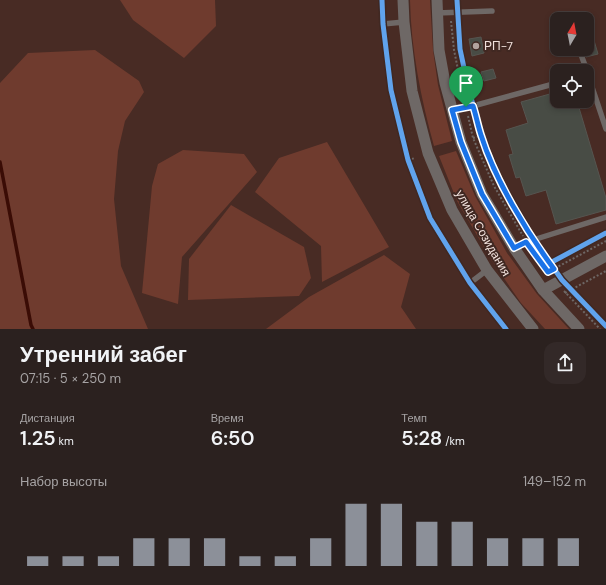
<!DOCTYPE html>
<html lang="ru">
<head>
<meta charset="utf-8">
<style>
  :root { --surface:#2b211f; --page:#332928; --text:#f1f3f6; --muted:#a6a3a4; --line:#473e3d; --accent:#8c9099 }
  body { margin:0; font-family:"DM Sans",sans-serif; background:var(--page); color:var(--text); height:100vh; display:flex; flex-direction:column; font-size:15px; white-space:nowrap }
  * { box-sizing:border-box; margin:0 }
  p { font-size:13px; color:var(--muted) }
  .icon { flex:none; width:22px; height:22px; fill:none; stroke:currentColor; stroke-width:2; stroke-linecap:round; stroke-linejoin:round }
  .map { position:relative; height:329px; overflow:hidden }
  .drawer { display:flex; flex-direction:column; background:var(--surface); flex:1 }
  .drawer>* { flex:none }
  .needle { width:26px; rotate:10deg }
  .fabs { position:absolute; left:550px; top:12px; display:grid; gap:8px }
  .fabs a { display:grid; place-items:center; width:44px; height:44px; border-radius:8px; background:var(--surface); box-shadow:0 2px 6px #0003,0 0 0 1px var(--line); font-size:20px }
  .pin { position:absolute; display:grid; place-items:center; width:34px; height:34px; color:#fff; margin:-41px -17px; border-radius:50% 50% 50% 0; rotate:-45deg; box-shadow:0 0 4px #0007 }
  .pin .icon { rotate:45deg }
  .round { display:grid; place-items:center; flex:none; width:42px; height:42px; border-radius:12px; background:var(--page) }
  .head { display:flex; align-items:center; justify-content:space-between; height:68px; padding:0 20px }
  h1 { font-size:22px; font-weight:600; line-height:30px }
  .figures { display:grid; grid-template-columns:repeat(3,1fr); gap:6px; height:68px; padding:4px 20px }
  .figures div { display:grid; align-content:center }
  .figures b { font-size:20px; font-weight:600 }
  .figures small { font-size:11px; font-weight:400 }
  .figures p { font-size:11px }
  .chart { height:112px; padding:8px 20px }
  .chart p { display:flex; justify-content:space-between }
  .chart svg { width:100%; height:72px; margin-top:4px; stroke:var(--accent); stroke-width:6 }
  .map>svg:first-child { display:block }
  .built { fill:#482b24; fill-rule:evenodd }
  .green { fill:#6f3b2e }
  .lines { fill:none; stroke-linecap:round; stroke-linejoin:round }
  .stream { stroke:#3a0c05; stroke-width:3.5 }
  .building { fill:#484c45; stroke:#565550 }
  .path { stroke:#6e6765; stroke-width:2; stroke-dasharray:2 2; stroke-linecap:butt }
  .lane { stroke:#6e6866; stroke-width:5.5 }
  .street { stroke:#6e6866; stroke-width:11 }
  .cycleway-casing { stroke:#402822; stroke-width:8 }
  .cycleway { stroke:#60a3ed; stroke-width:5 }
  .route-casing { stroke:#fff; stroke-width:8 }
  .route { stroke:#1a73e8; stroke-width:5 }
  .poi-dot { fill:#b1a29d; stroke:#402822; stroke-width:1.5 }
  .labels { text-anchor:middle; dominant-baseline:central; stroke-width:4; stroke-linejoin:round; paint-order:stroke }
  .poi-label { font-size:12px; fill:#f1e1dc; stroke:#402822; text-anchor:start }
  .street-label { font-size:12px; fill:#f1e1dc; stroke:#402822 }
</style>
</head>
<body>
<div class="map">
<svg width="606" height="329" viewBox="0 0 606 329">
  <rect width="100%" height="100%" fill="#392c29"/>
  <path class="built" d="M0 0H606V329H0ZM557 19H587V49H557ZM557 71H587V101H557Z"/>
  <g class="green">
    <polygon points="120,0 215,0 216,26 184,58 133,20"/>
    <path d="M410 0H430L433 50 438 85 452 141 434 146C421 99 411 49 410 0Z"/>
    <polygon points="95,50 139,81 144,92 125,121 118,151 114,199 121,266 148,329 0,329 0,83 28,53"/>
    <polygon points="327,142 389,247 322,282 321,246 255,192 279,158"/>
    <polygon points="183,150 244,154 257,172 182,257 178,304 142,293 152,186 158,164"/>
    <polygon points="456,151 475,196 507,253 537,294 569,329 545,329 521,303 492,261 457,201 439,156"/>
    <polygon points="231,205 304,247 311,278 299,296 188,300 189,259"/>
    <polygon points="384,255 410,274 401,307 416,329 266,329 309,297"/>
  </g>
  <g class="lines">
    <polyline class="stream" points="0,162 31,325 33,329"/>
  </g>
  <g class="building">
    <polygon points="481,37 484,53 472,56 469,39"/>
    <polygon points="593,37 598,54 586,57 584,49 587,49 587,38"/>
    <polygon points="493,69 496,78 484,81 481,72"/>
    <polygon points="557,92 557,101 577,101 606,198 606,210 556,224 546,190 526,196 520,177 516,178 509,155 513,154 506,130 528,123 521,102"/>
  </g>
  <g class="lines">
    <g class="path">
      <polyline points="451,21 454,50 464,100"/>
      <polyline points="468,116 473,138 494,186 523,236"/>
      <polyline points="473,138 481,136"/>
      <polyline points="408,160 415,158"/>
      <polyline points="531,249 549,274"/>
      <polyline points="548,272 606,241"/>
      <polyline points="564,291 600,329"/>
      <polyline points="565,293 606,271"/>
    </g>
    <g class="lane">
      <polyline points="437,13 492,11"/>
      <polyline points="383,24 404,22"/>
      <polyline points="579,49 587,71"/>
      <polyline points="587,72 606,129"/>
      <polyline points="452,110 473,106 557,83"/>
      <polyline points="514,248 533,240 606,217"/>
      <polyline points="470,283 487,270"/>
    </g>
    <g class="street">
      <polyline points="403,0 404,22 412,91 428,153 452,210 487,270 533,329"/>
      <polyline points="437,0 439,50 445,83 461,142 482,194 514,248 543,290 579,329"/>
      <polyline points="543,290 606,256"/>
    </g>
    <defs>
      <g id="cycleway">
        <polyline points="382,0 383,24 391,90 408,160 430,218 470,283 506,329"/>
        <polyline points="457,0 460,49 467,82 481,136 500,181 533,240 550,263 562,280 606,326"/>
        <polyline points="550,263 606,233"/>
      </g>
    </defs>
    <use href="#cycleway" class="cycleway-casing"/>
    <use href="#cycleway" class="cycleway"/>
  </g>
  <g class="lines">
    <defs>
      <path id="route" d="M473 106C476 115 478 126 481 135 495 180 526 231 554 269L548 272 526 242 514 248 482 194 461 142 452 110Z"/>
    </defs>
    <use href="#route" class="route-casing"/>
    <use href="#route" class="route"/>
  </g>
  <circle class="poi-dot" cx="476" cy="46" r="4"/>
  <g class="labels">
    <g class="poi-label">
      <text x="484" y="46">РП-7</text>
    </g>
    <g class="street-label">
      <text transform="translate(483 233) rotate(60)">улица Созидания</text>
    </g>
  </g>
</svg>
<div class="fabs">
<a><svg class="needle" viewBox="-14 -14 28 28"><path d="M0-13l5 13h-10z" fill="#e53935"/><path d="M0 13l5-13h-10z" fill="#a6a3a4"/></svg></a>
<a><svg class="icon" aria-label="locate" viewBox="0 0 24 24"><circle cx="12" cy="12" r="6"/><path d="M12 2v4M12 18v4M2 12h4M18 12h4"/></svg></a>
</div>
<div class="pin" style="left:466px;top:107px;background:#1e9e55"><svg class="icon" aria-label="arrive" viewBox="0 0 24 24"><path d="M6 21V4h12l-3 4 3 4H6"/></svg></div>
</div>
<section class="drawer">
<div class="head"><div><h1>Утренний забег</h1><p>07:15 · 5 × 250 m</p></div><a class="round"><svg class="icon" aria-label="share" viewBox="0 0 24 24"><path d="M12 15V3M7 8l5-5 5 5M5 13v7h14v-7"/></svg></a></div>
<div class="figures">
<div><p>Дистанция</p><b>1.25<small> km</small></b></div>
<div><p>Время</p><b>6:50</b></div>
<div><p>Темп</p><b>5:28<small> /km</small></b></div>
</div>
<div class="chart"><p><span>Набор высоты</span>149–152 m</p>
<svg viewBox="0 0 160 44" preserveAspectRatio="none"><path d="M5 44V38M15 44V38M25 44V38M35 44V27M45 44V27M55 44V27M65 44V38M75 44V38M85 44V27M95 44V6M105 44V6M115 44V17M125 44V17M135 44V27M145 44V27M155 44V27"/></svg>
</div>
</section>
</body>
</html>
